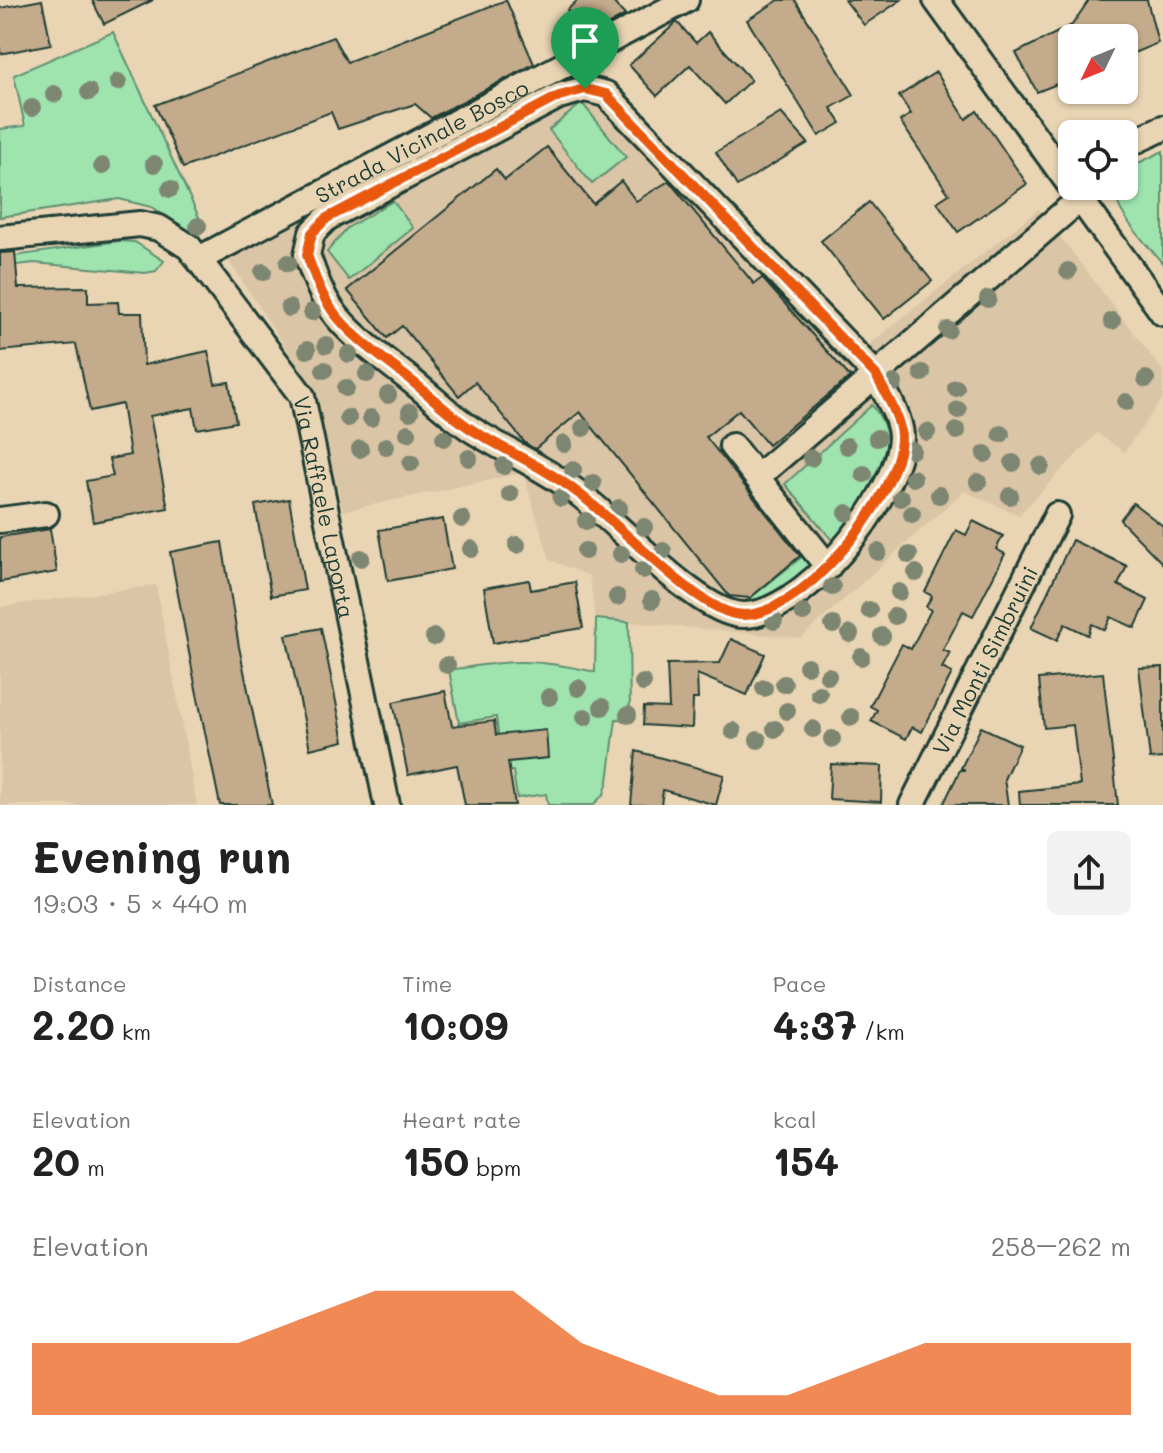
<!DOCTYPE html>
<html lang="en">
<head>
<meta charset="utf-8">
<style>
  :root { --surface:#fff; --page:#f2f2f2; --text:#222; --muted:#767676; --accent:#ea580c }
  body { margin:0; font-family:Mali,sans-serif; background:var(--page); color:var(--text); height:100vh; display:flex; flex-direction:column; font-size:30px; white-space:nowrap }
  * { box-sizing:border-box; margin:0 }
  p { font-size:26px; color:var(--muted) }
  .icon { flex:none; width:44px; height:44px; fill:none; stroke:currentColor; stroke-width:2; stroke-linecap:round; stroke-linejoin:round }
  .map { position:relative; height:805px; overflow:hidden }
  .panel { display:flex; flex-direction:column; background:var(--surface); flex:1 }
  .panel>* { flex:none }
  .needle { width:52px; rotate:227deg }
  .controls { position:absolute; left:1058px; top:24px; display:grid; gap:16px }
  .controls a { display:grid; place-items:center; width:80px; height:80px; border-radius:12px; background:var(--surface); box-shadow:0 2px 6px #0004; font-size:40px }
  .pin { position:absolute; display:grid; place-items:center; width:68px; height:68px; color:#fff; margin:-82px -34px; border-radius:50% 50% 50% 0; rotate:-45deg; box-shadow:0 0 8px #0007 }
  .pin .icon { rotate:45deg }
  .round { display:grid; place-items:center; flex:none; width:84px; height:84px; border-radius:12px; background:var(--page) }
  .overview { display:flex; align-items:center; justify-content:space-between; height:136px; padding:0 32px }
  h1 { font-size:44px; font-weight:800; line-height:60px }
  .metrics { display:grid; grid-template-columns:repeat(3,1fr); gap:12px; height:136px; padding:8px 32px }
  .metrics div { display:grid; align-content:center }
  .metrics b { font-size:40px; font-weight:800 }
  .metrics small { font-size:22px; font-weight:400 }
  .metrics p { font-size:22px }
  .chart { height:224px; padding:16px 32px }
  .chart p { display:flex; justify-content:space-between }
  .chart svg { width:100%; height:144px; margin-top:8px; fill:var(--accent); opacity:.7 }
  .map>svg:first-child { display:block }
  .built { fill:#dac5a6 }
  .green { fill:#9fe3af; stroke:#5f9072; stroke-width:2 }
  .building { fill:#c4ab8b; stroke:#1f3d34; stroke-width:2 }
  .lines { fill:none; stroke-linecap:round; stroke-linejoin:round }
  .minor-casing { stroke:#1f3d34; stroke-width:30 }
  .minor { stroke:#e9d5b4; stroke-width:24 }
  .tree { fill:#7d8671 }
  .route-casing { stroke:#fff; stroke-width:16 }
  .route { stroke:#ea580c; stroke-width:10 }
  .labels { text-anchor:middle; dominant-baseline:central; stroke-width:8; stroke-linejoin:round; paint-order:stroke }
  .street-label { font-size:22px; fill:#1f3d34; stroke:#e9d5b4 }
</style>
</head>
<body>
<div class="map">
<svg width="1163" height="805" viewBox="0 0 1163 805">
  <rect width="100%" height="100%" fill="#e9d5b4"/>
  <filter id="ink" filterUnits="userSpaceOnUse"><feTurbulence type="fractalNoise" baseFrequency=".0125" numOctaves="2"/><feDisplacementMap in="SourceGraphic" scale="16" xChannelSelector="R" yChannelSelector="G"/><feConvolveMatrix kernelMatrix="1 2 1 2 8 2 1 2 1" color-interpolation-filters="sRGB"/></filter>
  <g filter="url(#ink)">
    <g class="built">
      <polygon points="592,64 862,350 1039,209 1163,371 1163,398 1124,452 1097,433 1019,515 964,491 801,638 596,619 589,576 550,560 523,473 343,511 315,392 228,260"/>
      <polygon points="156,585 197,805 0,805 0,607"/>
    </g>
    <g class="green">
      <polygon points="113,32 204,228 193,234 151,207 119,199 0,217 0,129 25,126 14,75"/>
      <polygon points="582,103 626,157 592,184 549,130"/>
      <path d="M1163 151V264C1147 243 1114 214 1114 186H1124V170Z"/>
      <polygon points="393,201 413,228 349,280 327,252 347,228"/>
      <polygon points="119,241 135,242 164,261 156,271 145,273 34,263 0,267 0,258"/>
      <path d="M872 405C912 454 866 505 838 547L785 484Z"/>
      <polygon points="808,552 814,566 790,592 739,607"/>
      <path d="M596 619 629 622 630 720 616 719 608 781 604 794 593 805H548L546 794 517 798 513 771 503 772 496 717 459 723 449 670C510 660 533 658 595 672Z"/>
    </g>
    <g class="building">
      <polygon points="42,0 51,44 0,54 0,8"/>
      <polygon points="92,0 153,0 104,24"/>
      <polygon points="506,0 534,64 431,118 415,104 338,129 331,112 183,168 155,105 333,37 347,62"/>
      <polygon points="578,0 611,0 625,15 589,35 567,10"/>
      <polygon points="779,0 795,0 854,95 831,108 841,123 819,136 747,20"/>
      <polygon points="845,0 901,0 864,25"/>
      <polygon points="1089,0 1147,0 1158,43 1124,57 1124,38 1072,38 1072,78 1037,92 1016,53 1072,25"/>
      <polygon points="677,22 696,43 708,32 751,80 725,104 690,65 657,96 629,65"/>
      <polygon points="936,72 966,119 977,111 1027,184 958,232 937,202 949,194 900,121 911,114 899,96"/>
      <polygon points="781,113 808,143 737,186 716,152"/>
      <polygon points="547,147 593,204 621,181 636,201 669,181 754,284 762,278 850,377 768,445 739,410 706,437 800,556 750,598 729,596 580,412 535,449 525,443 475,382 459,396 402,326 387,338 347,290 496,169 505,180"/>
      <polygon points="869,202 932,281 884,319 821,241"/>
      <polygon points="15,252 18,288 88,287 88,303 118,302 119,313 142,313 144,365 208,351 215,384 229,382 236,422 197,429 193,408 150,416 168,508 93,522 86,481 113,476 109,459 130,455 122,404 90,411 76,344 0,351 0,253"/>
      <polygon points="289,499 305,590 271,596 255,505"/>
      <polygon points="1133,503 1163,526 1163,564 1120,520"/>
      <polygon points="443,519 452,569 388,581 379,530"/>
      <polygon points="973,521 1003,536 996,549 1005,554 973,616 963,611 943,650 950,653 942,668 952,673 922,732 912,727 906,739 871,721 877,710 870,706 902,644 911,649 931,610 926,607 932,596 925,592 956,530 966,535"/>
      <polygon points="50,529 57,572 0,582 0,537"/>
      <polygon points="1072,540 1127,566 1118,585 1148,600 1135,628 1111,617 1105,630 1092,624 1088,635 1065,624 1057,640 1031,628"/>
      <polygon points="222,542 239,647 272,805 220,805 195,684 170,552"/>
      <polygon points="529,580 531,590 575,582 583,628 493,643 484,588"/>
      <polygon points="321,628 344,741 310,749 286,635"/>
      <polygon points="731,639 765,654 747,695 697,674 698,699 693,699 692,728 643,725 644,707 669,708 667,664 720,663"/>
      <polygon points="1163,667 1163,758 1150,759 1139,668"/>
      <polygon points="1103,673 1118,805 1020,805 1019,791 1080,785 1073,725 1044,728 1039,679"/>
      <polygon points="445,691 452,726 494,721 496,735 546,730 548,758 508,762 515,805 465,805 457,765 408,775 393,702"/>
      <polygon points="981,727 1020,745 1004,779 1008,805 943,805 960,770 965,770 961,768"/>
      <polygon points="636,751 724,775 716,805 663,790 661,805 631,805"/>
      <polygon points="831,764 882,766 881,802 829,799"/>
    </g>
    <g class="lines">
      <defs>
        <g id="minor">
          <polyline points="936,0 1163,313"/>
          <path d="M585 89 606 94 876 375C885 393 900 416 901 436 901 494 797 627 735 614 691 605 617 522 578 493 546 469 508 452 474 431 453 418 433 398 413 382 386 360 352 338 332 310 320 293 314 274 307 255L312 233 327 218 559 96Z"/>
          <polyline points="1124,146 1163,128"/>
          <path id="s1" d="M0 238 140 224 159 228 189 247 302 396 387 805"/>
          <path id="s2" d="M199 259 686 0"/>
          <polyline points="732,446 828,567"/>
          <polyline points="757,477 1080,199"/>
          <polyline points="0,520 46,514"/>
          <path id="s3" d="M912 805 1057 515"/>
        </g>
      </defs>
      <use href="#minor" class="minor-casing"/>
      <use href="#minor" class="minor"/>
    </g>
    <g class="tree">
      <circle cx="118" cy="82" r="9"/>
      <circle cx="89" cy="92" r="9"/>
      <circle cx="54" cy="94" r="9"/>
      <circle cx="32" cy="108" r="9"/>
      <circle cx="154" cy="164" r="9"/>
      <circle cx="102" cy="166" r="9"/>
      <circle cx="170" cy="189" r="9"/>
      <circle cx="198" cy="226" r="9"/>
      <circle cx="288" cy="263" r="9"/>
      <circle cx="1068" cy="271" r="9"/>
      <circle cx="263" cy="272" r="9"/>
      <circle cx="988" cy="299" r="9"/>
      <circle cx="289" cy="308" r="9"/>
      <circle cx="312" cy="312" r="9"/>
      <circle cx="1112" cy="321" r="9"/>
      <circle cx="948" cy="330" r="9"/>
      <circle cx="326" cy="345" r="9"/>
      <circle cx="307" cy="350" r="9"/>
      <circle cx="349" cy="354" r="9"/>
      <circle cx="324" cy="370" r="9"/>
      <circle cx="922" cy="373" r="9"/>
      <circle cx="367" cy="374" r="9"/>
      <circle cx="1146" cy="379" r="9"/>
      <circle cx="894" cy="383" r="9"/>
      <circle cx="346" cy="388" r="9"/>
      <circle cx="956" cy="388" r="9"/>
      <circle cx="388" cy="395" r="9"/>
      <circle cx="1126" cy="402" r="9"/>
      <circle cx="958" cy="410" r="9"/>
      <circle cx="410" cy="412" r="9"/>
      <circle cx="348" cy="418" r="9"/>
      <circle cx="371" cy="418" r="9"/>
      <circle cx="583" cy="428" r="9"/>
      <circle cx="957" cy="431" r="9"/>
      <circle cx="927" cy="432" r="9"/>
      <circle cx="408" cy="433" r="9"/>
      <circle cx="1001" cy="434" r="9"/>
      <circle cx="444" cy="438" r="9"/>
      <circle cx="877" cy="438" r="9"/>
      <circle cx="564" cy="444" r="9"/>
      <circle cx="386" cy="446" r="9"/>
      <circle cx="847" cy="446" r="9"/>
      <circle cx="360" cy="449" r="9"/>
      <circle cx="912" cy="450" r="9"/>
      <circle cx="985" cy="454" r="9"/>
      <circle cx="469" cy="458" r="9"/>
      <circle cx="811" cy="458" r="9"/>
      <circle cx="411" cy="463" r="9"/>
      <circle cx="1013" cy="463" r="9"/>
      <circle cx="504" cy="466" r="9"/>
      <circle cx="1041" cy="466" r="9"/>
      <circle cx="573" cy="470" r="9"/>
      <circle cx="864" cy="474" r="9"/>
      <circle cx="913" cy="478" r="9"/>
      <circle cx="978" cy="482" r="9"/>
      <circle cx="593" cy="483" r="9"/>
      <circle cx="510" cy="494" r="9"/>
      <circle cx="939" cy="495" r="9"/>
      <circle cx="1010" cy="496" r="9"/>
      <circle cx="561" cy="498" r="9"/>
      <circle cx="901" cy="498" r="9"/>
      <circle cx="619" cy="508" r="9"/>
      <circle cx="847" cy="513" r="9"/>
      <circle cx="912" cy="514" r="9"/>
      <circle cx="462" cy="519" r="9"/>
      <circle cx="586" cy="521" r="9"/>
      <circle cx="644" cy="527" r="9"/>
      <circle cx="517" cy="545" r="9"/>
      <circle cx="471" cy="549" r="9"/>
      <circle cx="585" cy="551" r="9"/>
      <circle cx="663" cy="551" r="9"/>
      <circle cx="878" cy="552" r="9"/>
      <circle cx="621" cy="554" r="9"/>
      <circle cx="909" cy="555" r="9"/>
      <circle cx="361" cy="558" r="9"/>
      <circle cx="643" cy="570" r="9"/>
      <circle cx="916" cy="573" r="9"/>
      <circle cx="832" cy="587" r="9"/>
      <circle cx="899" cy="592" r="9"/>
      <circle cx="617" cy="597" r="9"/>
      <circle cx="652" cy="600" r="9"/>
      <circle cx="869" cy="610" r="9"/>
      <circle cx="803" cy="613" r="9"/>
      <circle cx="895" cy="616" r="9"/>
      <circle cx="774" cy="621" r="9"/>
      <circle cx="833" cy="625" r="9"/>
      <circle cx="850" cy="634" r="9"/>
      <circle cx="882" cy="636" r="9"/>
      <circle cx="434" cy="637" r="9"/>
      <circle cx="861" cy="657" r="9"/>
      <circle cx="447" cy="665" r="9"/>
      <circle cx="807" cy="666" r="9"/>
      <circle cx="828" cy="676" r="9"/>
      <circle cx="643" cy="683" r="9"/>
      <circle cx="784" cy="684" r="9"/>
      <circle cx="578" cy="688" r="9"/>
      <circle cx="764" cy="688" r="9"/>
      <circle cx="819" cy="694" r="9"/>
      <circle cx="549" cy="697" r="9"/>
      <circle cx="602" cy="707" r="9"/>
      <circle cx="787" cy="711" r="9"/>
      <circle cx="628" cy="715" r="9"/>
      <circle cx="585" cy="717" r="9"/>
      <circle cx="851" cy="717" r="9"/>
      <circle cx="775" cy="729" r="9"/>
      <circle cx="813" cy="729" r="9"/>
      <circle cx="733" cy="731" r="9"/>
      <circle cx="832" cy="739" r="9"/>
      <circle cx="758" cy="740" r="9"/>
    </g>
  </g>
  <g class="lines" filter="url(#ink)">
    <defs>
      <path id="route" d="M585 89 606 94 876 375C885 393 900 416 901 436 902 494 796 627 735 614 692 605 617 521 578 493 546 468 508 452 474 431 453 418 433 398 413 382 386 360 352 338 332 310 320 293 314 274 307 255L312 233 327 218 559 96Z"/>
    </defs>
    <use href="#route" class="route-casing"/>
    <use href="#route" class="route"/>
  </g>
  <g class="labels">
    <g class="street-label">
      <text stroke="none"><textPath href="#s2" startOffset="252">Strada Vicinale Bosco</textPath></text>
      <text stroke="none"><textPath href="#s1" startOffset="496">Via Raffaele Laporta</textPath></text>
      <text stroke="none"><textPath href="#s3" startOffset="162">Via Monti Simbruini</textPath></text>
    </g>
  </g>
</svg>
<div class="controls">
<a><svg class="needle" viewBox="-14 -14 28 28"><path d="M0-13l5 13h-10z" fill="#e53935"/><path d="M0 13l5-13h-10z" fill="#767676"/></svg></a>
<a><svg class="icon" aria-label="locate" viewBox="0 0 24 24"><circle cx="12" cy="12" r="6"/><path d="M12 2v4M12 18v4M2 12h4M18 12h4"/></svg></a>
</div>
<div class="pin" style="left:585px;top:89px;background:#1e9e55"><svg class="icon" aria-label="arrive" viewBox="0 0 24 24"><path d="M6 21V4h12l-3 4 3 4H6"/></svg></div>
</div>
<section class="panel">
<div class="overview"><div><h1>Evening run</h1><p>19:03 · 5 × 440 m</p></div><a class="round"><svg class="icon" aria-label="share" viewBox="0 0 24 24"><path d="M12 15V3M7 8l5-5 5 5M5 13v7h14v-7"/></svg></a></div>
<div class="metrics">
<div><p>Distance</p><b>2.20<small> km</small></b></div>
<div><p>Time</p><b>10:09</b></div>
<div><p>Pace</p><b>4:37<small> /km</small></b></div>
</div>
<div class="metrics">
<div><p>Elevation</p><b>20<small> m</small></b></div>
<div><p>Heart rate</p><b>150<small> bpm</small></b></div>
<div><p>kcal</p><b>154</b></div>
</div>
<div class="chart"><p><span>Elevation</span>258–262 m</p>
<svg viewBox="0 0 160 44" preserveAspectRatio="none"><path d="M0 44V22L10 22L20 22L30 22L40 14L50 6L60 6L70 6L80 22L90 30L100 38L110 38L120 30L130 22L140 22L150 22L160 22V44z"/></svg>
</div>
</section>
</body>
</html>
